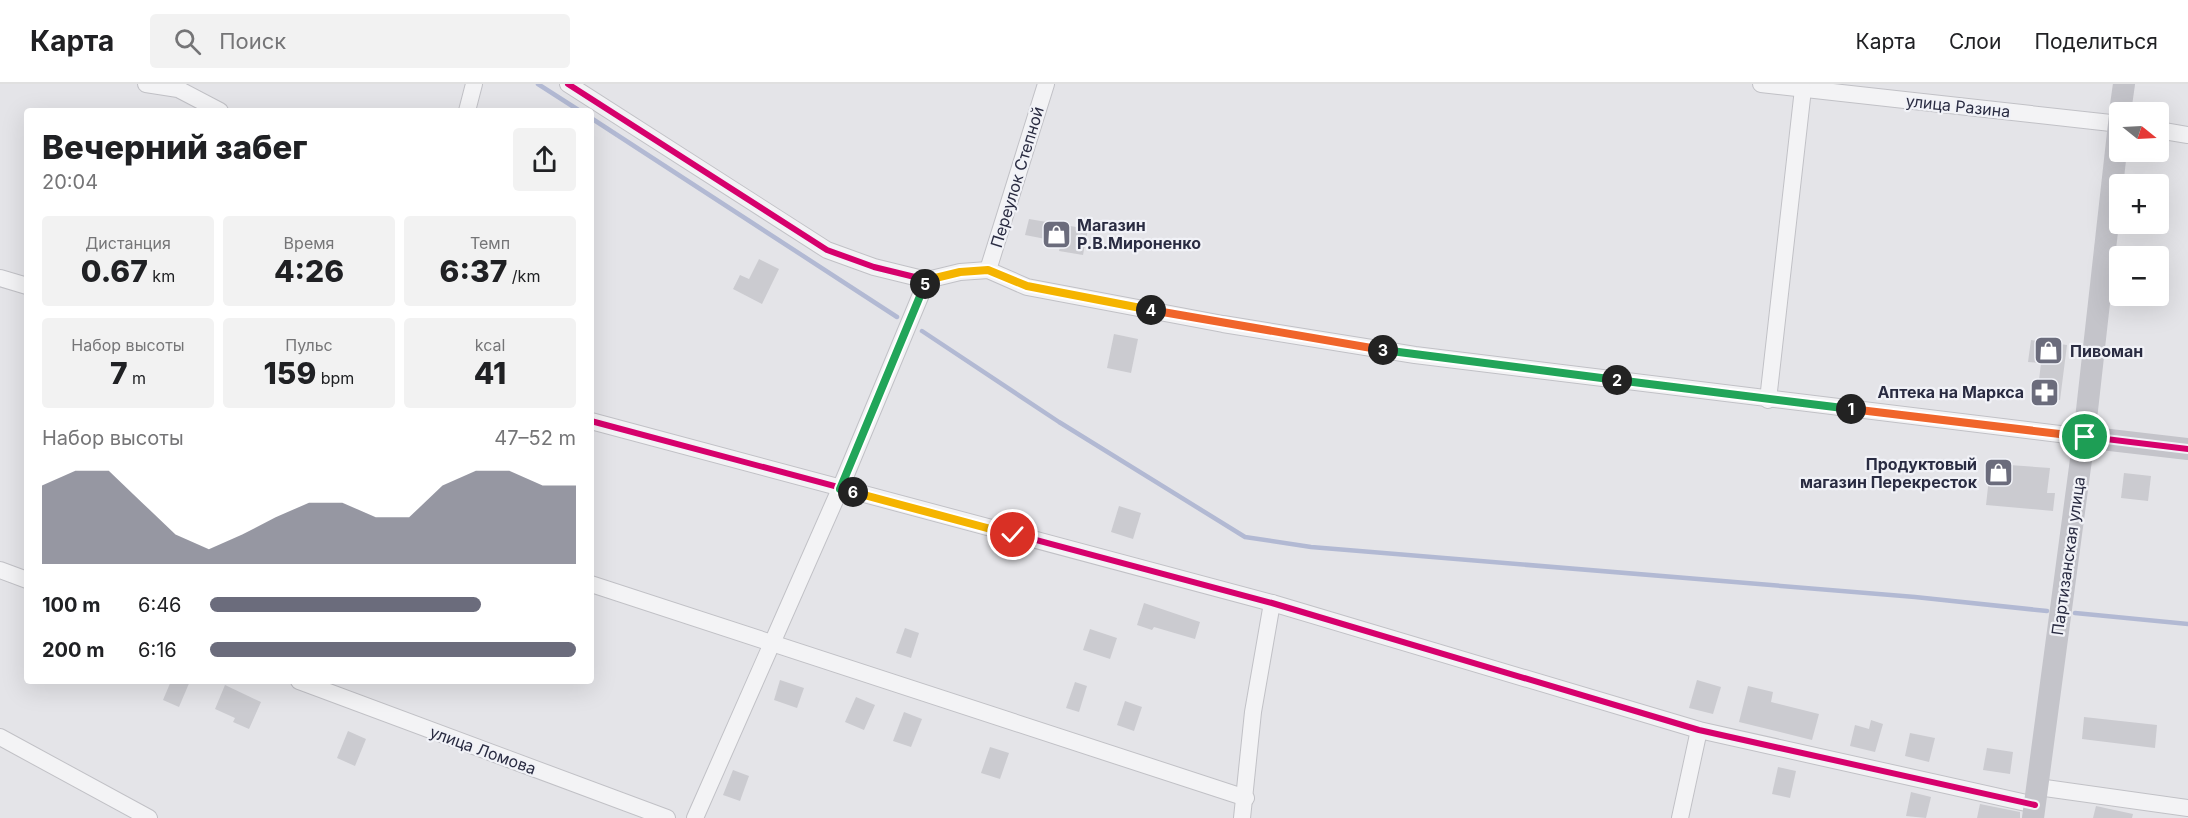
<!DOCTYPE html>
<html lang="ru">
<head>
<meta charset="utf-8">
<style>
  :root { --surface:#fff; --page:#f2f2f2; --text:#202124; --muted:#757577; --line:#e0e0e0; --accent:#6b6c7c }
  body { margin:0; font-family:Inter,sans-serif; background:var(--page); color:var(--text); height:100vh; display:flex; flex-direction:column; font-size:22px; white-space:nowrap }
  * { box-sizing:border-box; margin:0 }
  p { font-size:20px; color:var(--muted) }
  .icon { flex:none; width:33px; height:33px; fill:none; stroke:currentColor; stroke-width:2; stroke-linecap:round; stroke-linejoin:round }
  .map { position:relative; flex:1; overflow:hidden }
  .details { position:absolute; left:24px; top:24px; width:570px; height:576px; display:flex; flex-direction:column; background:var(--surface); border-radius:6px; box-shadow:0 6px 24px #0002 }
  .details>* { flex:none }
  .needle { width:39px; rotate:108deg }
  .buttons { position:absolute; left:2109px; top:18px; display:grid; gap:12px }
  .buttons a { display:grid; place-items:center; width:60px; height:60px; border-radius:6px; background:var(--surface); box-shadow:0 6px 24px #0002; font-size:30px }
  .pin { position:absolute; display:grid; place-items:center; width:51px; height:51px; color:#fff; margin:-26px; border:3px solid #fff; border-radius:50%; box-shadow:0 2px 6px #0007 }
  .km { position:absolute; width:30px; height:30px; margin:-15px; border-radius:50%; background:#222; color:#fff; font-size:16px; line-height:30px; text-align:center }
  .round { display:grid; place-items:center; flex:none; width:63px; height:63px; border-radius:6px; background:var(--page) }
  .head { display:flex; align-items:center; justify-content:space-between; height:102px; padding:0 18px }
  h1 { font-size:33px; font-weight:800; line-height:45px }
  .metrics { display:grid; grid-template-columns:repeat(3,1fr); gap:9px; height:102px; padding:6px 18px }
  .metrics div { display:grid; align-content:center; border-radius:6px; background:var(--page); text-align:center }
  .metrics b { font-size:30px; font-weight:800 }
  .metrics small { font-size:16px; font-weight:400 }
  .metrics p { font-size:16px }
  .chart { height:168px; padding:12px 18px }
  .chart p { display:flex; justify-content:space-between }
  .chart svg { width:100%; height:108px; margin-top:6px; fill:var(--accent); opacity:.7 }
  ul { padding:0 18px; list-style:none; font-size:20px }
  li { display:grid; grid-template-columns:96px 72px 1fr; align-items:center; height:45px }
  li i { height:15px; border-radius:8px; background:var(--accent) }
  header { display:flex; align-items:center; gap:36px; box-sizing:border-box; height:84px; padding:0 30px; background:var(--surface); border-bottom:2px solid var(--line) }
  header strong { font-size:28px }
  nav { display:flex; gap:33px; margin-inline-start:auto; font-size:21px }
  .search { width:420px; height:54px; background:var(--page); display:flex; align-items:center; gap:15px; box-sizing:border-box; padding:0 21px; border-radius:6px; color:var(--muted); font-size:22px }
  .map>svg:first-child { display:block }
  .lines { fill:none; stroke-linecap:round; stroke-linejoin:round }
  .stream { stroke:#b2b9d3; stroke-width:4.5 }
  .building { fill:#cbcbd0 }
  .street-casing { stroke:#c1c1c6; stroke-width:18 }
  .street { stroke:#f3f3f5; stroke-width:16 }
  .secondary { stroke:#c4c4ca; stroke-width:22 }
  .cycleway-casing { stroke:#f1f2f7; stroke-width:10 }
  .cycleway { stroke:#d6006c; stroke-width:6 }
  .split-1-casing { stroke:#fff; stroke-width:12 }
  .split-2-casing { stroke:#fff; stroke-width:12 }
  .split-3-casing { stroke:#fff; stroke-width:12 }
  .split-4-casing { stroke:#fff; stroke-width:12 }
  .split-5-casing { stroke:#fff; stroke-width:12 }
  .split-6-casing { stroke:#fff; stroke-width:12 }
  .split-7-casing { stroke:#fff; stroke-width:12 }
  .split-1 { stroke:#f0652b; stroke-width:8 }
  .split-2 { stroke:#22a559; stroke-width:8 }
  .split-3 { stroke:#22a559; stroke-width:8 }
  .split-4 { stroke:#f0652b; stroke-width:8 }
  .split-5 { stroke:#f5b400; stroke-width:8 }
  .split-6 { stroke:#22a559; stroke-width:8 }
  .split-7 { stroke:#f5b400; stroke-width:8 }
  .labels { text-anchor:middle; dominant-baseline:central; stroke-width:4.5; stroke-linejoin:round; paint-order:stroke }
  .street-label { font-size:16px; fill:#2a2c42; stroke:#f1f2f7 }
  .poi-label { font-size:16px; font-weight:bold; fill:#2a2c42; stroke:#f1f2f7; text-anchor:start }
</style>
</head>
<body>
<header>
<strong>Карта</strong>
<div class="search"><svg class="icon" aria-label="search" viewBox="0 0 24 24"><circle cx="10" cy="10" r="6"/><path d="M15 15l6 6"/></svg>Поиск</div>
<nav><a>Карта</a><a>Слои</a><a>Поделиться</a></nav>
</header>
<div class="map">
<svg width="2188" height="734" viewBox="0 0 2188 734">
  <rect width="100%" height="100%" fill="#e4e4e8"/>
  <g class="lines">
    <g class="stream">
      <polyline points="538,0 580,27"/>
      <polyline points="591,34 897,233"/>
      <polyline points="922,247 1059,338 1245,453 1311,463 1915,513 2047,527"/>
      <polyline points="2075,529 2188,540"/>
    </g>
  </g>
  <g class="building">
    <polygon points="1029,135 1088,145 1083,171 1059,167 1061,158 1025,151"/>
    <polygon points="759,175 779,185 762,220 733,205 740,191 749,195"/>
    <polygon points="1114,250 1138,255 1131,289 1107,284"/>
    <polygon points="2031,256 2067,261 2060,316 2037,313 2041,279 2028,278"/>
    <polygon points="1995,380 2050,384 2047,409 2055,409 2053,427 1986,421 1989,394 1994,394"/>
    <polygon points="2124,389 2151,392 2148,417 2121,414"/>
    <polygon points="1119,422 1141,429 1133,455 1111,448"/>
    <polygon points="1144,519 1200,538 1195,555 1154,543 1152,546 1137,541"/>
    <polygon points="905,544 919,549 911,574 896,569"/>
    <polygon points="1090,545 1117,554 1110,575 1083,566"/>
    <polygon points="780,596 804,604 797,624 774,616"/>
    <polygon points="1697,596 1721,603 1713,630 1689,624"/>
    <polygon points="171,597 190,597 179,623 163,616"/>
    <polygon points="1075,598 1087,602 1079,628 1066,624"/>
    <polygon points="225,601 261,618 249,645 233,638 235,634 215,625"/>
    <polygon points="1748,602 1773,608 1771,618 1819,630 1812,656 1739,638"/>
    <polygon points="856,613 875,621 864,646 845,638"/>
    <polygon points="1125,617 1142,623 1134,647 1117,641"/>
    <polygon points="904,628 922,635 911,663 893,657"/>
    <polygon points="2084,633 2157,641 2155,664 2082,655"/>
    <polygon points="1871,636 1883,640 1875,668 1850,662 1855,641 1869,645"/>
    <polygon points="348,647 366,655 355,682 337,674"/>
    <polygon points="1910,649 1935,654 1929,678 1905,672"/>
    <polygon points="990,663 1009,669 1000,695 981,689"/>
    <polygon points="1987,664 2013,668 2010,690 1983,686"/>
    <polygon points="1778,683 1796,687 1790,714 1772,710"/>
    <polygon points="733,686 749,692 740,717 723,711"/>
    <polygon points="1911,708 1931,713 1926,734 1906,732"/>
    <polygon points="1980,720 2020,728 2020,734 1977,734"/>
    <polygon points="2096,722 2133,730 2132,734 2093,734"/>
  </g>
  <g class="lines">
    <defs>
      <g id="street">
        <polyline points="146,0 178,5 220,27"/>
        <polyline points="568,0 827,166 874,183 927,196 960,188 988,186 1027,203 1223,240 1415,271 2084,353"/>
        <polyline points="1761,0 2120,40"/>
        <polyline points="467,27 474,0"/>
        <polyline points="2158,46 2188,51"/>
        <polyline points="988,186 1046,0"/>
        <polyline points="0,194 27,202"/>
        <polyline points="1768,316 1803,5"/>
        <polyline points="591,337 1272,519 1699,646 2035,721"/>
        <polyline points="0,486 27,496"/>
        <polyline points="591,500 1246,714"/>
        <polyline points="299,597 667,734"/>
        <polyline points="0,653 149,734"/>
        <polyline points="2038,703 2188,724"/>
        <polyline points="695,734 840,405 927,196"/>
        <polyline points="1242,734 1253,628 1272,519"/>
        <polyline points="1680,734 1699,646"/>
      </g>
    </defs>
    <use href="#street" class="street-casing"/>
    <use href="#street" class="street"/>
    <g class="secondary">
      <polyline points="2120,28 2124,0"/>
      <polyline points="2084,353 2188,365"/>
      <polyline points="2033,734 2084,353 2120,31"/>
    </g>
    <defs>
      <g id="cycleway">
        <polyline points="568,0 827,166 874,183 927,196 960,188 988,186 1027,203 1223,240 1415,271 2188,365"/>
        <polyline points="591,337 1272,519 1699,646 2035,721"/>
      </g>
    </defs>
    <use href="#cycleway" class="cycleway-casing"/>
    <use href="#cycleway" class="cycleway"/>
  </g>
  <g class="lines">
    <defs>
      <polyline id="split-1" points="1851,325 2085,353"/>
      <polyline id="split-2" points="1617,296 1851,325"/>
      <polyline id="split-3" points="1383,266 1617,296"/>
      <polyline id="split-4" points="1151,226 1383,266"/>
      <polyline id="split-5" points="925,200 927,196 960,188 988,186 1027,202 1151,226"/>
      <polyline id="split-6" points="853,408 840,405 925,200"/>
      <polyline id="split-7" points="853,408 1013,451"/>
    </defs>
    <use href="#split-1" class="split-1-casing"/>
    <use href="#split-2" class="split-2-casing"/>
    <use href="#split-3" class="split-3-casing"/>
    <use href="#split-4" class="split-4-casing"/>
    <use href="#split-5" class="split-5-casing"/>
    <use href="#split-6" class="split-6-casing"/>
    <use href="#split-7" class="split-7-casing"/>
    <use href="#split-1" class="split-1"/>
    <use href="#split-2" class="split-2"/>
    <use href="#split-3" class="split-3"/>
    <use href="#split-4" class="split-4"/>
    <use href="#split-5" class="split-5"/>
    <use href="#split-6" class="split-6"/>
    <use href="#split-7" class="split-7"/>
  </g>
  <defs>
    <symbol id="shop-square" viewBox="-11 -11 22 22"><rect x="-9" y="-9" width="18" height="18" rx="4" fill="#6b6c7c" stroke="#f1f2f7"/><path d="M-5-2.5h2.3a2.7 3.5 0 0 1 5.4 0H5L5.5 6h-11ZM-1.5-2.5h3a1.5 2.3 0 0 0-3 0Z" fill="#fff"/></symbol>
    <symbol id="pharmacy-square" viewBox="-11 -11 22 22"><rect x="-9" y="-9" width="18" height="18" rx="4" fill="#6b6c7c" stroke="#f1f2f7"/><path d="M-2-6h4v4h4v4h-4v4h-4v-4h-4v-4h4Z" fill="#fff"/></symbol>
  </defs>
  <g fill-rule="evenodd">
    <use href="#shop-square" x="1040" y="134" width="33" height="33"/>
    <use href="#shop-square" x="2032" y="250" width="33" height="33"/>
    <use href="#pharmacy-square" x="2028" y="292" width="33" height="33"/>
    <use href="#shop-square" x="1982" y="372" width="33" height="33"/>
  </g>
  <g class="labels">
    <g class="street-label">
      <text transform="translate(1958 22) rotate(6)">улица Разина</text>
      <text transform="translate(1017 93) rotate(-73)">Переулок Степной</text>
      <text transform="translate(2068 472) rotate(-82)">Партизанская улица</text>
      <text transform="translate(483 666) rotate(20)">улица Ломова</text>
    </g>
    <g class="poi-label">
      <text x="1077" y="141">Магазин<tspan x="1077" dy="18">Р.В.Мироненко</tspan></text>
      <text x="2070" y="267">Пивоман</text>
      <text x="2024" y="308" text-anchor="end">Аптека на Маркса</text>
      <text x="1977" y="380" text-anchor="end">Продуктовый<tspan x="1977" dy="18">магазин Перекресток</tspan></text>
    </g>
  </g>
</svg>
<div class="buttons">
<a><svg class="needle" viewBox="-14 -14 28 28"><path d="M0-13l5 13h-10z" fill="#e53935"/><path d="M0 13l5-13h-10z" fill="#757577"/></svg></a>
<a>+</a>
<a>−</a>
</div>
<div class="pin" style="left:2085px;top:353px;background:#1e9e55"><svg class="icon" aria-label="arrive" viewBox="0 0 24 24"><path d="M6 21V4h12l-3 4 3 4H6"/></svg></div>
<div class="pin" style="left:1013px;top:451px;background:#d93025"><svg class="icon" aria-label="check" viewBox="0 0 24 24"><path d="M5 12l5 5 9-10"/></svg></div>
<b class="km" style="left:1851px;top:325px">1</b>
<b class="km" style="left:1617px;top:296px">2</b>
<b class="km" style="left:1383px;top:266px">3</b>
<b class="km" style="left:1151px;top:226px">4</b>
<b class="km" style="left:925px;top:200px">5</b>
<b class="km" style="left:853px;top:408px">6</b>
<section class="details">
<div class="head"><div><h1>Вечерний забег</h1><p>20:04</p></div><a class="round"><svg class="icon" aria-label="share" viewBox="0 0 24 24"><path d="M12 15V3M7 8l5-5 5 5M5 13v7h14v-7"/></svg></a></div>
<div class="metrics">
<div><p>Дистанция</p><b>0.67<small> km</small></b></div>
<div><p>Время</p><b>4:26</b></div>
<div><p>Темп</p><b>6:37<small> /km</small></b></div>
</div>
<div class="metrics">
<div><p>Набор высоты</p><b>7<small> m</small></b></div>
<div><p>Пульс</p><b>159<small> bpm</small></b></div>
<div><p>kcal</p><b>41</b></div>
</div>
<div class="chart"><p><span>Набор высоты</span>47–52 m</p>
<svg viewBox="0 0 160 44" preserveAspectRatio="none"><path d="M0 44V12L10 6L20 6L30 19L40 32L50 38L60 32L70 25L80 19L90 19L100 25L110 25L120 12L130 6L140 6L150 12L160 12V44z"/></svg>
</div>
<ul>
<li><b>100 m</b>6:46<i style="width:74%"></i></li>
<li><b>200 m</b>6:16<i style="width:100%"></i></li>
</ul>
</section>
</div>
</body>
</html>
